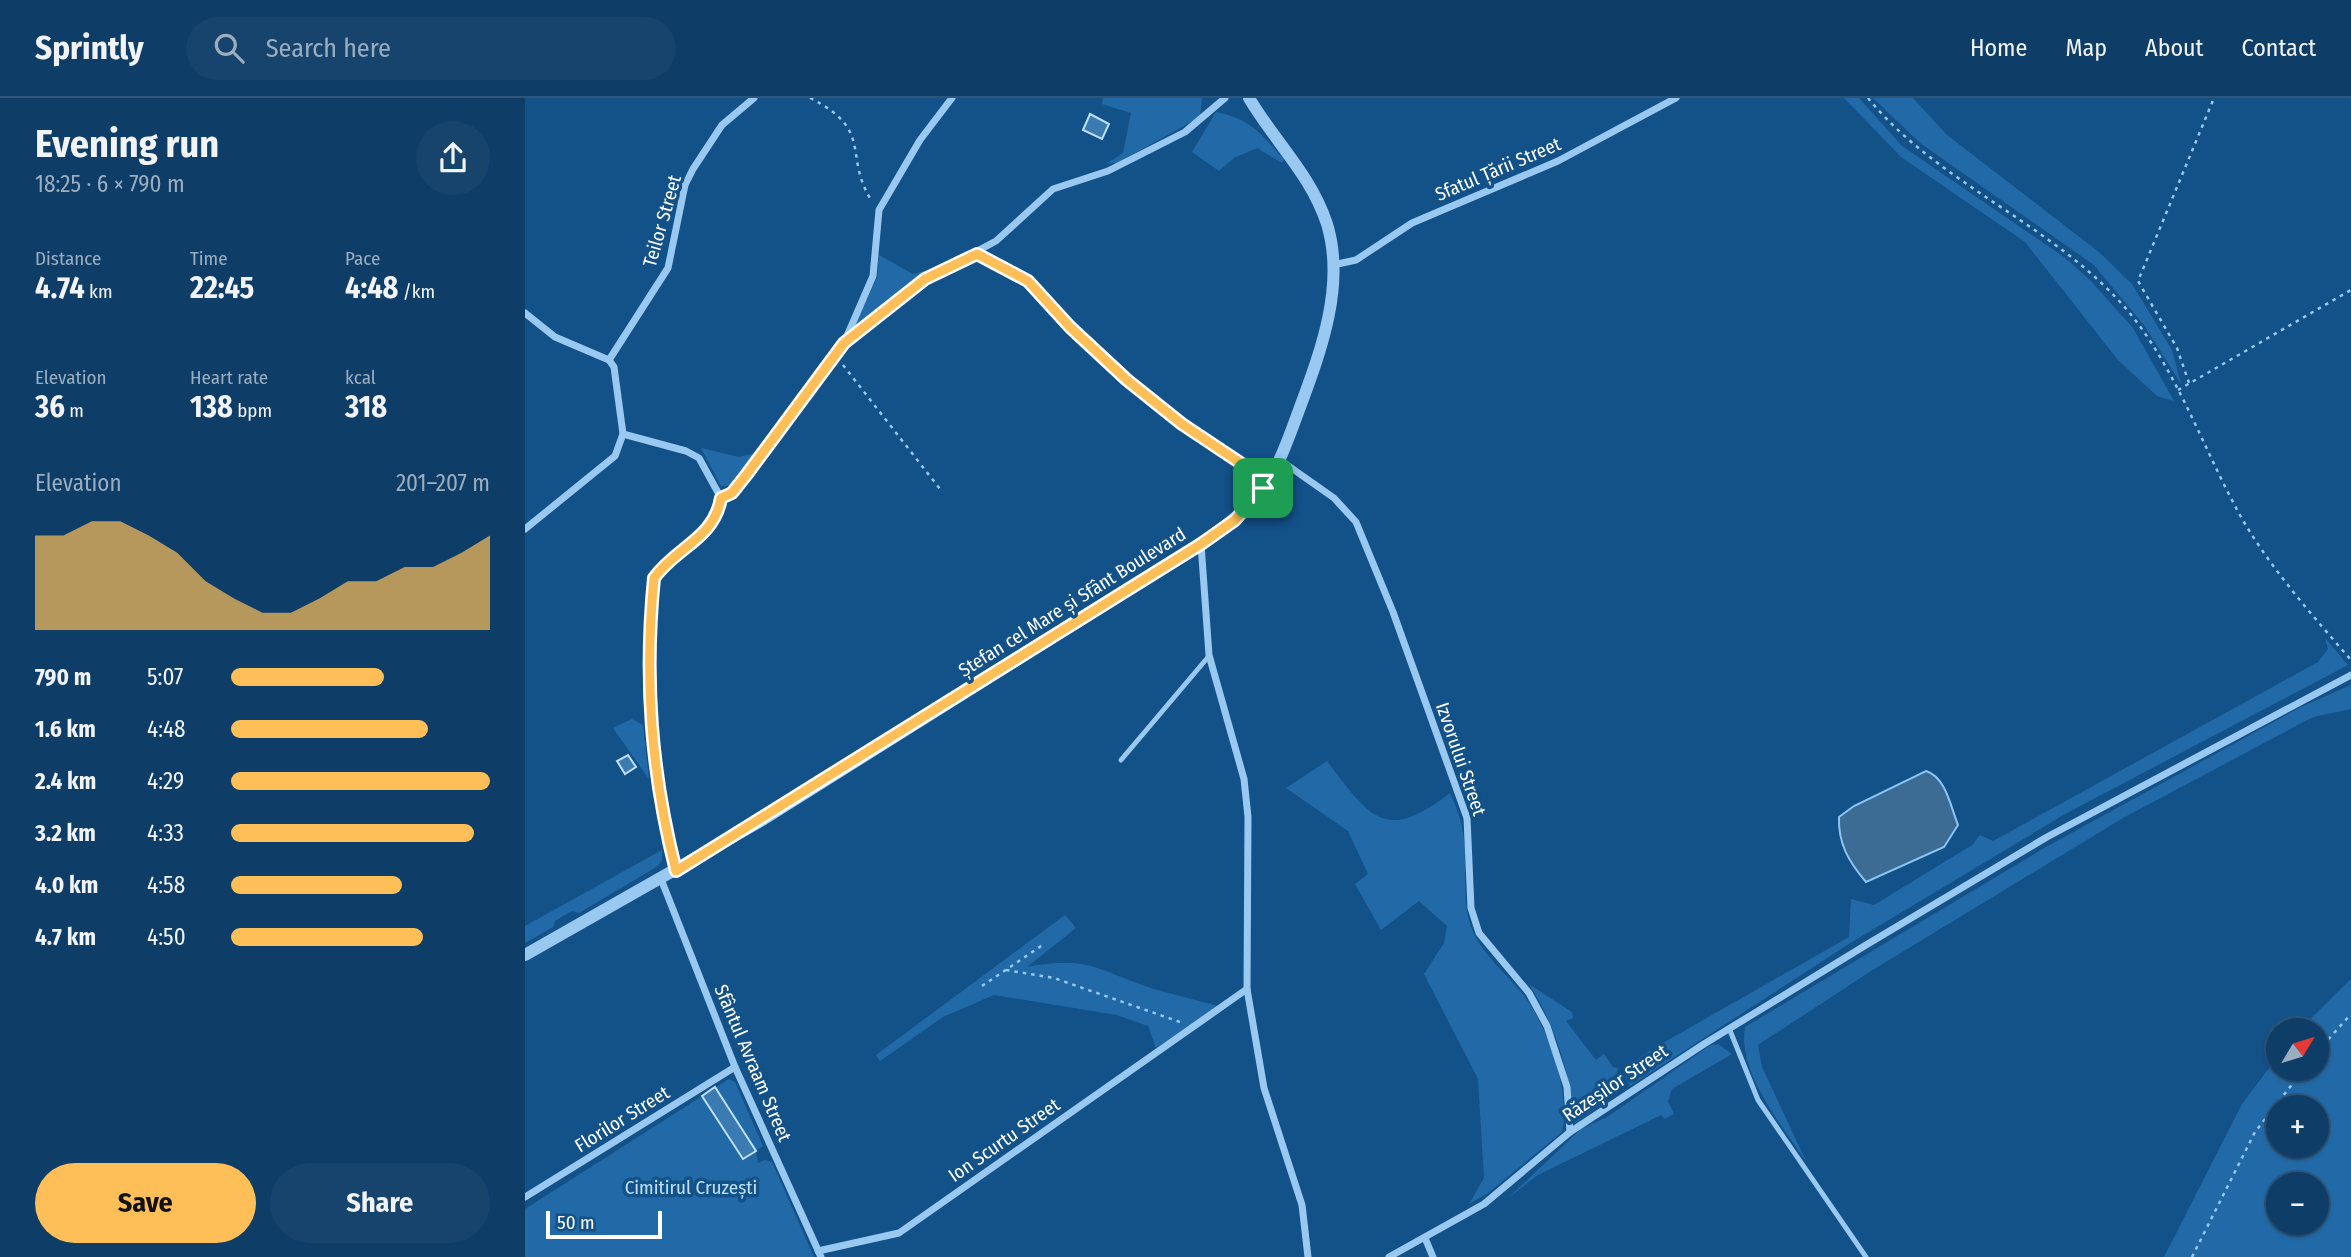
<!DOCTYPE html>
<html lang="en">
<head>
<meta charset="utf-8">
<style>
  :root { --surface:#0e3d67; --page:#17446d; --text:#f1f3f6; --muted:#9baec0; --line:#2e567b; --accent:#ffbf58 }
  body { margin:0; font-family:"Fira Sans Condensed",sans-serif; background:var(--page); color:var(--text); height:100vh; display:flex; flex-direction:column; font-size:26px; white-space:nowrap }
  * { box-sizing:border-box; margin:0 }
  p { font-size:23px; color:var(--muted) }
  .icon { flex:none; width:38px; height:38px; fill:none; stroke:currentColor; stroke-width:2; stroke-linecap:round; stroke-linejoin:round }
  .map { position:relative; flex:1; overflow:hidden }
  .drawer { display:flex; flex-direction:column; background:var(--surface); width:525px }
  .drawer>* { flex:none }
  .needle { width:46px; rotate:52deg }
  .controls { position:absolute; left:1741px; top:920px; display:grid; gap:14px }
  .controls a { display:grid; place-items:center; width:63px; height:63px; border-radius:50%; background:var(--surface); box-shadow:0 2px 5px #0004,0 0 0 2px var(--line); font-size:35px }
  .scale { position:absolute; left:21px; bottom:18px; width:116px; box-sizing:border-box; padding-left:7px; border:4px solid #fff; border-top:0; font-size:19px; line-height:24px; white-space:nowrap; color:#fff; -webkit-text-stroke:5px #135189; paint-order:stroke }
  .pin { position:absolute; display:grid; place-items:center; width:60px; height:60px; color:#fff; margin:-30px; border-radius:14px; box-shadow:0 4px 10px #0006 }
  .round { display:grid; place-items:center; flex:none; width:74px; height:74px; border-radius:37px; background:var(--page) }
  .overview { display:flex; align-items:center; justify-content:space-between; height:119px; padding:0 35px }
  h1 { font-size:38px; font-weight:700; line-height:52px }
  .stats { display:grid; grid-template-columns:repeat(3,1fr); gap:10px; height:119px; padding:7px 35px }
  .stats div { display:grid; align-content:center }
  .stats b { font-size:30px; font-weight:700 }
  .stats small { font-size:19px; font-weight:400 }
  .stats p { font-size:19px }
  .chart { height:196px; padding:14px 35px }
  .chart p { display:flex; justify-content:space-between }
  .chart svg { width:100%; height:126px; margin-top:7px; fill:var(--accent); opacity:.7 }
  .button { display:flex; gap:14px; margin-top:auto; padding:14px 35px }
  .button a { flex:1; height:80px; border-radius:42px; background:var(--accent); color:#111; font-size:28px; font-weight:700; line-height:80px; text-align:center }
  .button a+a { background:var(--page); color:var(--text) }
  ul { padding:0 35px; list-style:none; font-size:23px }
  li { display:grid; grid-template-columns:112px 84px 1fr; align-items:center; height:52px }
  li i { height:18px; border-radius:9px; background:var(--accent) }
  header { display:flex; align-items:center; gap:42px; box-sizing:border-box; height:98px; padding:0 35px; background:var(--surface); border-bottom:2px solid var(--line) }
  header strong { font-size:33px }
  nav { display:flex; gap:38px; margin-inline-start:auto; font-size:24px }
  .search { width:490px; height:63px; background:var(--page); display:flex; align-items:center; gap:18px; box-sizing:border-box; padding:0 24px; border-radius:38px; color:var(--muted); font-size:26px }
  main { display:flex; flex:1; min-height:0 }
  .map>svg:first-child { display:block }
  .green { fill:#226aa7; fill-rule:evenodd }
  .water { fill:#3c6b94; stroke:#8ac5f3; stroke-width:2 }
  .building { fill:#3b7bb2; stroke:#bfe0fc; stroke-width:2 }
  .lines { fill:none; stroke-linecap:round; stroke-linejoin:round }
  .path { stroke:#99c8f0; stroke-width:2.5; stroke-dasharray:3.5 5; stroke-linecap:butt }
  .service { stroke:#99c8f0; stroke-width:5 }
  .minor { stroke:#99c8f0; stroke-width:7 }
  .tertiary { stroke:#99c8f0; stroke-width:12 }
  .route-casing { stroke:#fff; stroke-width:14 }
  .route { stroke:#ffbf58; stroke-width:9 }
  .labels { text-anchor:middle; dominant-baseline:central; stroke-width:7; stroke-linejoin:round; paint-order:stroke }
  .street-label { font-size:19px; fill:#fff; stroke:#135189 }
  .park-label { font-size:19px; fill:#bfe0fc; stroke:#135189 }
</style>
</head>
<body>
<header>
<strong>Sprintly</strong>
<div class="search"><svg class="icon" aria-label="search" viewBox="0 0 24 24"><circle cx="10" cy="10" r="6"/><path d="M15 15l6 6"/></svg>Search here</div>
<nav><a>Home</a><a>Map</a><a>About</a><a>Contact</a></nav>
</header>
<main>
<section class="drawer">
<div class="overview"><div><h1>Evening run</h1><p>18:25 · 6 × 790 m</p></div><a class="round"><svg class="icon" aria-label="share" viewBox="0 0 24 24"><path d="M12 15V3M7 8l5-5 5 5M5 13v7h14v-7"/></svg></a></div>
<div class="stats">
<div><p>Distance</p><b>4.74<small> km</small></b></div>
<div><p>Time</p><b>22:45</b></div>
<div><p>Pace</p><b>4:48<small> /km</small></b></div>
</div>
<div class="stats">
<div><p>Elevation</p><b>36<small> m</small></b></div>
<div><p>Heart rate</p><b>138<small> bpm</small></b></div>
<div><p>kcal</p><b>318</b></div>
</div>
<div class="chart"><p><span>Elevation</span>201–207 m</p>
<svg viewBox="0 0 160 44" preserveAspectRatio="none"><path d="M0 44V11L10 11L20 6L30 6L40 11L50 17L60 27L70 33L80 38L90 38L100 33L110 27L120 27L130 22L140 22L150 17L160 11V44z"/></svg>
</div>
<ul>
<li><b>790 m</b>5:07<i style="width:59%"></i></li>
<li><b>1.6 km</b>4:48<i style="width:76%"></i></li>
<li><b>2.4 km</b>4:29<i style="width:100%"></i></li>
<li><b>3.2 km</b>4:33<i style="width:94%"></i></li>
<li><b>4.0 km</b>4:58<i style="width:66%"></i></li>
<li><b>4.7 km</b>4:50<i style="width:74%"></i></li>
</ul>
<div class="button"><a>Save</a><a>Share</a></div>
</section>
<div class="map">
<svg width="1826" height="1159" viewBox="0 0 1826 1159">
  <rect width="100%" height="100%" fill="#135189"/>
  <g class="green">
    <polygon points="578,0 677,0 675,19 594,64 581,66 598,55 606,15 577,6"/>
    <polygon points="1319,0 1334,0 1377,48 1539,159 1565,182 1608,230 1649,303 1632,298 1593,262 1500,144 1376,59"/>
    <polygon points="1348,0 1388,0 1422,37 1574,154 1607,186 1647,252 1656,286 1619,227 1569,167 1395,45"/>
    <path d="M691 14C726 21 735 35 759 61L757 65 732 50 709 60 694 73 667 54Z"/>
    <polygon points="354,157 388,176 403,172 328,231 352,180"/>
    <polygon points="176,350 214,359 230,355 204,388 196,388"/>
    <polygon points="1800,540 1823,567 1540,716 1327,844 1105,988 1101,982 1102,968 1129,950 1324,839 1326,801 1349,807 1447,747 1455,737 1468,743 1793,564 1803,551"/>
    <path d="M1826 587V611L1788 619 1598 720 1346 873 1233 947 1237 969 1282 1065C1258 1029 1212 974 1220 929L1521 749 1776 609Z"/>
    <polygon points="107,621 118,627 124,681 88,630"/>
    <path d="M802 663C845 719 859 746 925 695 931 708 936 721 938 735 944 768 934 804 949 836 960 858 980 875 996 894 1021 923 1047 996 1037 1034L963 1095 944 1106 959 1080 953 981 899 876 919 845 922 828 894 803 856 832 830 786 843 776 823 733 761 690Z"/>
    <polygon points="137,752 137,762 133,768 54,815 47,813 30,823 28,829 0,845 0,828"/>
    <path d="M540 817 551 830 502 869C566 857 572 873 629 891 650 897 671 902 693 908L631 950 623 928 592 917 469 897 418 919 355 963 351 957Z"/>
    <path d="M1826 881V1159H1639L1717 1006 1753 958 1754 971H1792V933H1773ZM1754 1010H1792V1048H1754ZM1754 1087H1792V1125H1754Z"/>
    <path d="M1004 886 1047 914 1048 920 1041 923 1071 962 1079 956 1088 969 1093 970 1088 998 1050 1025C1045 976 1031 928 1004 886Z"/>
    <polygon points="1193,946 1207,956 1147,991 1143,1003 1149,1016 1140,1021 1136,1017 1013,1077 983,1100 1056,1031 1082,1019 1186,947"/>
    <polygon points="204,981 210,984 238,1048 231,1053 233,1065 240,1062 247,1064 289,1159 0,1159 0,1111"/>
  </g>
  <path class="water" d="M1401 673C1421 679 1426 710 1433 727L1419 749 1341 784C1324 764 1313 746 1314 719L1329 708Z"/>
  <g class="building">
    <polygon points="565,16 584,26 577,41 558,32"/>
    <polygon points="103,657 111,669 100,676 92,663"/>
    <polygon points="190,989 231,1053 218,1061 177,998"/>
  </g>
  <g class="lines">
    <g class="path">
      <path d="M285 0C349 32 318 56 346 102"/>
      <path d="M1343 0C1418 92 1542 130 1614 227 1657 286 1681 356 1716 419 1746 471 1787 517 1826 562"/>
      <polyline points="318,267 415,391"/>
      <polyline points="1664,285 1652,250 1613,183 1689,0"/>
      <polyline points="1653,292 1826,192"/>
      <polyline points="481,872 529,880 655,924"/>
      <polyline points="457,888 519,846"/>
      <polyline points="1792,954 1826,916"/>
      <polyline points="1667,1159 1730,1034 1779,971"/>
    </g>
    <g class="service">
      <polyline points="596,662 684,558"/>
      <polyline points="1204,930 1233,1002 1341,1159"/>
    </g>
    <g class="minor">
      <polyline points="452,156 503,183 545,229 602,282 657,326 720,368 738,390"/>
      <polyline points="808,167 831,162 887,125 1033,63 1151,0"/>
      <path d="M0 215 30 239 84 262 89 269 98 336 161 353 174 360 196 400 193 418 184 431 129 480C119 579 126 675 151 772"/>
      <polyline points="322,243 400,181 471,143 528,91 583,73 660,34 700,0"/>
      <polyline points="84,262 143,170 160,87 168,71 197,27 229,0"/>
      <polyline points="755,362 809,400 831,424 868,514 942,720 946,810 954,835 1004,895 1022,928 1042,989 1045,1034"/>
      <polyline points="196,400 207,395 222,376 319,245 348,178 354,112 395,42 427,0"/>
      <polyline points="0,431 90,358 98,336"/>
      <polyline points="676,446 684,557 719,681 723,719 722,891 739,990 777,1107 783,1159"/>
      <polyline points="136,781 210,969 296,1159"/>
      <polyline points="0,1099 210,969"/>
      <polyline points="900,1140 908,1159"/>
      <polyline points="293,1153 374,1135 722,891"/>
      <polyline points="864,1159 959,1106 1045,1034 1179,946 1341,847 1522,739 1826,577"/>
    </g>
    <path class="tertiary" d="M0 857 239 721 676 446C699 429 722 413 739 389 755 366 764 339 774 312 795 255 821 188 802 126 786 77 750 44 724 0"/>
  </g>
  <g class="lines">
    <defs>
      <path id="route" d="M452 156 503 183 545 229 602 282 657 326 720 368 738 390 710 422 676 446 151 773C126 674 119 581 129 480 151 449 189 441 196 400L207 395 222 376 319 245 400 181Z"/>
    </defs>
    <use href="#route" class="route-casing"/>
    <use href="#route" class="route"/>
  </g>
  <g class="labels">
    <g class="street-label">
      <text transform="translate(973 71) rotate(-23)">Sfatul Țării Street</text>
      <text transform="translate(137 123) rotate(-74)">Teilor Street</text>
      <text transform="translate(547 504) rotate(-32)">Ștefan cel Mare și Sfânt Boulevard</text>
      <text transform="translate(936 661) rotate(71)">Izvorului Street</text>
      <text transform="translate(228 965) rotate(67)">Sfântul Avraam Street</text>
      <text transform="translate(1090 985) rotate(-34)">Răzeșilor Street</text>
      <text transform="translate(97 1021) rotate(-32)">Florilor Street</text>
      <text transform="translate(479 1042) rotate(-35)">Ion Scurtu Street</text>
    </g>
    <g class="park-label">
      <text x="166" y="1089">Cimitirul Cruzești</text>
    </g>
  </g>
</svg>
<div class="controls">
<a><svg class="needle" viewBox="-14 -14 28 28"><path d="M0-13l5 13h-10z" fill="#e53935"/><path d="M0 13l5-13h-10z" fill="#9baec0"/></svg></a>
<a>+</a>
<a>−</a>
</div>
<div class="scale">50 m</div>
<div class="pin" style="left:738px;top:390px;background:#1e9e55"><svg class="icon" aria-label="arrive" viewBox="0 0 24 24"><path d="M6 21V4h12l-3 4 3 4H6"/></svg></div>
</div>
</main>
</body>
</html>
